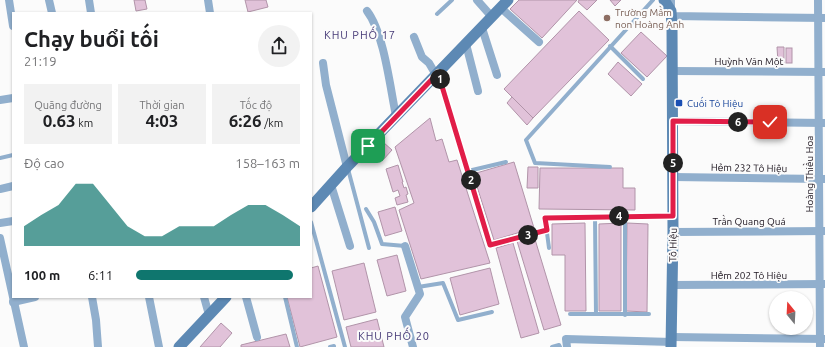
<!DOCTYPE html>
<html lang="vi">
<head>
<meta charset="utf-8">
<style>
  :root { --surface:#fff; --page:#f2f2f2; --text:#202124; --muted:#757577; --accent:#0f766e }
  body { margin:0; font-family:Ubuntu,sans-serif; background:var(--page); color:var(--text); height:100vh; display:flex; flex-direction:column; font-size:15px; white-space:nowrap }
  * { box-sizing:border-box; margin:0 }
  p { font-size:13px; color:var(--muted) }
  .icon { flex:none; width:22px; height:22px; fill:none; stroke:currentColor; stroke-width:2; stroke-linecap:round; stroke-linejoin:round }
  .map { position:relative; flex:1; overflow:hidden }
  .details { position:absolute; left:12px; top:12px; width:300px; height:286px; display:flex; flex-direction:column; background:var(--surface); border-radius:0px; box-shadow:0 1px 3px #0004 }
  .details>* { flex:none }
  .needle { width:26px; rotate:342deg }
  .tools { position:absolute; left:769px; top:291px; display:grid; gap:8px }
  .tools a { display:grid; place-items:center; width:44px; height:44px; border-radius:50%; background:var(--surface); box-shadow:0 1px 3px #0004; font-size:20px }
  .pin { position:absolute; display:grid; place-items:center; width:34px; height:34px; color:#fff; margin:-17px; border-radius:8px; box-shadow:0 2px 6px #0006 }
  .km { position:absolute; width:20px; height:20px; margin:-10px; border-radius:50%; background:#222; color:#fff; font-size:11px; line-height:20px; text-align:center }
  .round { display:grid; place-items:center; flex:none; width:42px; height:42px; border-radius:21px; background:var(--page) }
  .overview { display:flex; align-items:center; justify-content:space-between; height:68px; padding:0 12px }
  h1 { font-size:22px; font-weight:600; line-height:30px }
  .metrics { display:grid; grid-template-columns:repeat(3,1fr); gap:6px; height:68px; padding:4px 12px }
  .metrics div { display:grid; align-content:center; border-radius:0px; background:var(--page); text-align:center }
  .metrics b { font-size:17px; font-weight:600 }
  .metrics small { font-size:11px; font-weight:400 }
  .metrics p { font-size:11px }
  .chart { height:112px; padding:8px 12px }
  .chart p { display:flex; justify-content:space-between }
  .chart svg { width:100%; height:72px; margin-top:4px; fill:var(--accent); opacity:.7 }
  ul { padding:0 12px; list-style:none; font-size:13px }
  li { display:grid; grid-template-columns:64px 48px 1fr; align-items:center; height:30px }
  li i { height:10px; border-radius:5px; background:var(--accent) }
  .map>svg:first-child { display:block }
  .building { fill:#e1c2d9; stroke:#b194a9 }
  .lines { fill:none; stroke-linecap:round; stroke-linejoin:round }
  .lane { stroke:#91afcd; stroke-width:4 }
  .street { stroke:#91afcd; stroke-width:8 }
  .secondary { stroke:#5d89b4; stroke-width:11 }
  .route-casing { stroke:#fff; stroke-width:8 }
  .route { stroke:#e11d48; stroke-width:5 }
  .education-dot { fill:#8d6e63; stroke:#fbfbfb; stroke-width:1.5 }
  .transit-dot { fill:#1a4fb4; stroke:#fbfbfb; stroke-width:1.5 }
  .labels { text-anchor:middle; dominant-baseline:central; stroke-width:4; stroke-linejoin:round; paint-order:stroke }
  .education-label { font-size:10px; fill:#785e54; stroke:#fbfbfb; text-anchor:start }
  .street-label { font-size:10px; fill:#1b131d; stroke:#fbfbfb }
  .transit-label { font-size:10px; fill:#164399; stroke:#fbfbfb; text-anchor:start }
  .neighbourhood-label { font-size:11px; letter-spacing:1px; fill:#453976; stroke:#fbfbfb }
</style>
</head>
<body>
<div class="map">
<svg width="825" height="347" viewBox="0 0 825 347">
  <rect width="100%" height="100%" fill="#fbfbfb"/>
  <g class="building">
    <polygon points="134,0 145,0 147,9 136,11"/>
    <polygon points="245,0 266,0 268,7 248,12"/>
    <polygon points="519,0 577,0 542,38 510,9"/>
    <polygon points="579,0 597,0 587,10 578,2"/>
    <polygon points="610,0 621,0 615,6"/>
    <polygon points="579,11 609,40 533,118 504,89"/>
    <polygon points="641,32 667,56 647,77 621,53"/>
    <polygon points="777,47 784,47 784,63 778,63"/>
    <rect x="786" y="48" width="6" height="15"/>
    <polygon points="618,62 642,84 631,96 608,74"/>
    <polygon points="512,97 533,118 527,125 507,103"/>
    <polygon points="430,118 436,141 442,139 449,162 457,160 490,263 421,279 399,210 414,203 395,147"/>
    <polygon points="383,142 392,150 382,161 378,148"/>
    <polygon points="514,162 534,228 494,240 473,174"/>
    <polygon points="398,165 403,182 402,182 404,188 406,187 408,194 406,195 408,202 397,205 395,198 400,196 398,190 393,192 386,169"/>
    <polygon points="528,167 538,167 538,188 527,188"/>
    <polygon points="540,168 623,168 623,188 635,188 635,210 539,209"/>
    <polygon points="395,207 402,231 385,236 378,212"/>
    <polygon points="585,223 586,311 565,311 565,255 552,255 552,224"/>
    <polygon points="621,223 621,311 599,311 599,224"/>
    <polygon points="627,223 648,224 647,312 626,311"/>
    <polygon points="534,236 561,325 544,330 517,241"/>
    <polygon points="513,243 539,333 521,338 496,248"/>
    <polygon points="397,255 406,291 387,296 377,260"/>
    <polygon points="364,263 376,312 344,320 332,271"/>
    <polygon points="318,266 337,337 300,347 287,297 311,297 311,268"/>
    <polygon points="490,268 499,304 460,315 450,278"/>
    <polygon points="377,319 384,347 351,347 346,327"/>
    <polygon points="221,323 232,333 220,347 200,347"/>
    <polygon points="286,334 290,347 241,347 241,345"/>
  </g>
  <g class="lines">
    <g class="lane">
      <polyline points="437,14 452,0"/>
      <polyline points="610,46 643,79"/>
      <polyline points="438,73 490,245 547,230"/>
      <polyline points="0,158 13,155"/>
      <polyline points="610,167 535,163 526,140 653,0"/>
      <polyline points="348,169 369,248"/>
      <polyline points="468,171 506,162"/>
      <polyline points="366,209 374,222 382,244 405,246"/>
      <polyline points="595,217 596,314"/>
      <polyline points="311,222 345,347"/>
      <polyline points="549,248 545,218 673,215"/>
      <polyline points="418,287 443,283 458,320 492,312"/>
      <polyline points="285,297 297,347"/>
      <polyline points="570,314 649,314"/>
      <polyline points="625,315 625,216"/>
      <polyline points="330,347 334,346"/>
      <polyline points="552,347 559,345 560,347"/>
    </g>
    <g class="street">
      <polyline points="9,0 13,26"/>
      <polyline points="49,0 52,13"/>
      <polyline points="89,0 91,13"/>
      <polyline points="208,0 210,13"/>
      <polyline points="477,0 492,17"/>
      <polyline points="671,0 671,16 825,18"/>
      <polyline points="818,0 820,347"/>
      <polyline points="501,8 539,42"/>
      <path d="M367 11C384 33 390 87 396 116"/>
      <polyline points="482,28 497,75"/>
      <polyline points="414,37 422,57 429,63 436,75"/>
      <polyline points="466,44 478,91"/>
      <polyline points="323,63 326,85 347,167"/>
      <polyline points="672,71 825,72"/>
      <polyline points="0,100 13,98"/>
      <polyline points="673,121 825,123"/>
      <polyline points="673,177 825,179"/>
      <polyline points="331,185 350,246"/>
      <polyline points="0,189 13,186"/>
      <polyline points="0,223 13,221"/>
      <polyline points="673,232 825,231"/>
      <polyline points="0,238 24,347"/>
      <polyline points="405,246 420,294 405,317 413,347"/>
      <polyline points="672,285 824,284"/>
      <polyline points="92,297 96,320 98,347"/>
      <polyline points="149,297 159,347"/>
      <polyline points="204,297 209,315"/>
      <polyline points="246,297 257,337"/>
      <polyline points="13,302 35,297"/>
      <polyline points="672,337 825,339"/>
      <polyline points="567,347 566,339 672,342"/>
    </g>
    <g class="secondary">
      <polyline points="664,0 671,11 672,26 673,232 671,347"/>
      <polyline points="311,207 347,167 508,0"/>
      <polyline points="179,347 226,297"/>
    </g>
  </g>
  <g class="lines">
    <defs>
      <polyline id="route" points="368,146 438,73 490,245 547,230 545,218 673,216 673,121 770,122"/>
    </defs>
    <use href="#route" class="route-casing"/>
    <use href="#route" class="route"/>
  </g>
  <circle class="education-dot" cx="607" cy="18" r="4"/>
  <rect class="transit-dot" x="675" y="99" width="8" height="8" rx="2"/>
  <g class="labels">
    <g class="education-label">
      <text x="615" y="12">Trường Mầm<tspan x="615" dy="12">non Hoàng Anh</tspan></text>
    </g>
    <g class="street-label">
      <text x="749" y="61">Huỳnh Văn Một</text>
      <text transform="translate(749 168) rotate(1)">Hẻm 232 Tô Hiệu</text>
      <text transform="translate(809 174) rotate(-90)">Hoàng Thiều Hoa</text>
      <text x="749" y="221">Trần Quang Quá</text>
      <text transform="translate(673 245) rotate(-89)">Tô Hiệu</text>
      <text x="749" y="275">Hẻm 202 Tô Hiệu</text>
    </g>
    <g class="transit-label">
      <text x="687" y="103">Cuối Tô Hiệu</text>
    </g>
    <g class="neighbourhood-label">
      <text x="360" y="35">KHU PHỐ 17</text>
      <text x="394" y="336">KHU PHỐ 20</text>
    </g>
  </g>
</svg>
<div class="tools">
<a><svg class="needle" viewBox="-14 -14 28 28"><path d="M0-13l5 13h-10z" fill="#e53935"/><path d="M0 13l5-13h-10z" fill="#757577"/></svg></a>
</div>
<div class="pin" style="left:368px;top:146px;background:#1e9e55"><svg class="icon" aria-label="arrive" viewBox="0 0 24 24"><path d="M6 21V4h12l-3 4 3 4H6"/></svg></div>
<div class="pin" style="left:770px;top:122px;background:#d93025"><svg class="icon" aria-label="check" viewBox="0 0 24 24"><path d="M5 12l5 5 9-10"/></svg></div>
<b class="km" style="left:440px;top:79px">1</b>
<b class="km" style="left:471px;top:180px">2</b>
<b class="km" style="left:528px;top:235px">3</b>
<b class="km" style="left:619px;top:216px">4</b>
<b class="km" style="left:673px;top:163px">5</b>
<b class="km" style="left:738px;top:122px">6</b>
<section class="details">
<div class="overview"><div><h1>Chạy buổi tối</h1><p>21:19</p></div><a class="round"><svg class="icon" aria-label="share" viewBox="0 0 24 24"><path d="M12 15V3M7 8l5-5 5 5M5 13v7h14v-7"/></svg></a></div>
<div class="metrics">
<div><p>Quãng đường</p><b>0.63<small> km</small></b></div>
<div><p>Thời gian</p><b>4:03</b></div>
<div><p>Tốc độ</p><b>6:26<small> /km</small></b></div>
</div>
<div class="chart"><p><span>Độ cao</span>158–163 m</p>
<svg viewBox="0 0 160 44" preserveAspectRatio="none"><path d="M0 44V32L10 25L20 19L30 6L40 6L50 19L60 32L70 38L80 38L90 32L100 32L110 32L120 25L130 19L140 19L150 25L160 32V44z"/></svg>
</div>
<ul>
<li><b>100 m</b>6:11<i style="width:96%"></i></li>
</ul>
</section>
</div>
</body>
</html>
